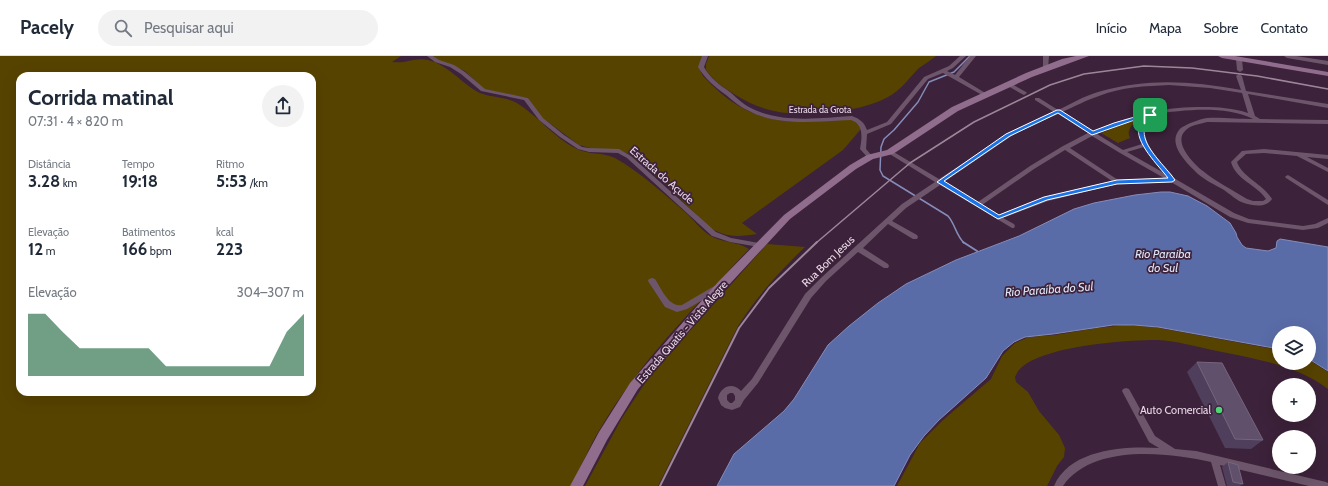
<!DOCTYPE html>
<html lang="pt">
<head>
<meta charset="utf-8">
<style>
  :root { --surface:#fff; --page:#f2f2f3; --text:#1f2937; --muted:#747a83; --line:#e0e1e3; --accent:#347753 }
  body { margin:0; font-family:Cabin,sans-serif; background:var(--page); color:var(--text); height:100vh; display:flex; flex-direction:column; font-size:15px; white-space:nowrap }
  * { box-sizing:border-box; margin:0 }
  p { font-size:13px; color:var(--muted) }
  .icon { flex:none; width:22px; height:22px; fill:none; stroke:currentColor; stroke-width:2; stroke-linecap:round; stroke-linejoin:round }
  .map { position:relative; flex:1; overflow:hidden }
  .sheet { position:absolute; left:16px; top:16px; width:300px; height:324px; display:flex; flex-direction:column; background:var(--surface); border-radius:12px; box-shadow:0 4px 16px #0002 }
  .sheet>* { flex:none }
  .controls { position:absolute; left:1272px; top:270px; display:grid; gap:8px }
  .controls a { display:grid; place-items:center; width:44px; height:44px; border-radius:50%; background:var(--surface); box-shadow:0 4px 16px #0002; font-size:20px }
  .pin { position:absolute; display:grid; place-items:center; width:34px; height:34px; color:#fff; margin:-17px; border-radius:8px; box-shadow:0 2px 6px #0006 }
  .round { display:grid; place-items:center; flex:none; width:42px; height:42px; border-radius:21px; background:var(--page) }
  .head { display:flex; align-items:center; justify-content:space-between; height:68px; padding:0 12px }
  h1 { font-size:22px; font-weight:800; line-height:30px }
  .stats { display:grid; grid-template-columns:repeat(3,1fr); gap:6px; height:68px; padding:4px 12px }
  .stats div { display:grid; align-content:center }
  .stats b { font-size:17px; font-weight:800 }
  .stats small { font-size:11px; font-weight:400 }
  .stats p { font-size:11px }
  .chart { height:112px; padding:8px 12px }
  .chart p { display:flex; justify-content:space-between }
  .chart svg { width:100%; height:72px; margin-top:4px; fill:var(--accent); opacity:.7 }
  header { display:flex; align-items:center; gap:24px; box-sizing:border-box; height:56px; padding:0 20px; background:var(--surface); border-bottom:1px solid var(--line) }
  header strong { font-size:19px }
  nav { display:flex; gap:22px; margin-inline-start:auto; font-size:14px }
  .search { width:280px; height:36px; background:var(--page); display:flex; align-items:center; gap:10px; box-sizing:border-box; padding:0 14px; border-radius:22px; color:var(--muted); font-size:15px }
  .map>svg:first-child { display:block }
  .green { fill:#574300; fill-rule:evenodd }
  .water { fill:#5a6ca7; stroke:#858cba }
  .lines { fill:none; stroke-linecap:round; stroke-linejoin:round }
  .stream-far1 { stroke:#858cba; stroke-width:1.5 }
  .stream { stroke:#858cba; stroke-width:2 }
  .street { fill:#6d566b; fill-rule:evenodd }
  .secondary { fill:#916d8d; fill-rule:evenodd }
  .rail-far1 { stroke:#9c879a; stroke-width:1.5 }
  .rail { stroke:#9c879a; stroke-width:2 }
  .wall { fill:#503f5c }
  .building { fill:#61506b; stroke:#76657e }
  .route { fill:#1a73e8; stroke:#fff; fill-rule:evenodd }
  .poi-dot { fill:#4ed676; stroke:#3c223a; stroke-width:1.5 }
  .labels { text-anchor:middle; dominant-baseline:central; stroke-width:3.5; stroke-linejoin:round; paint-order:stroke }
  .far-street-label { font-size:9px; fill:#e8d7e6; stroke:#3c223a }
  .street-label { font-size:11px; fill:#e8d7e6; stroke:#3c223a }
  .poi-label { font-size:11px; fill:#e8d7e6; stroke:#3c223a; text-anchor:end }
  .water-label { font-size:12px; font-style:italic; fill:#dde4f5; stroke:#3c223a }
</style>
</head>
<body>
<header>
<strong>Pacely</strong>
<div class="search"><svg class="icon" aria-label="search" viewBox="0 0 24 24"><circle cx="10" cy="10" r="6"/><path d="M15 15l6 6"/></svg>Pesquisar aqui</div>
<nav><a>Início</a><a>Mapa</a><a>Sobre</a><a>Contato</a></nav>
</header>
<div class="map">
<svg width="1328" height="430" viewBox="0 0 1328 430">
  <rect width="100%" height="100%" fill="#3c223a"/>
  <g class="green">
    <path d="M0 0H401L392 6C406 8 414 1 428 4 446 8 460 25 476 35 488 42 504 40 517 47 538 60 554 82 577 93 589 99 603 96 615 102 640 116 663 137 685 156 693 163 700 173 709 179 721 187 737 185 749 193 696 250 639 306 600 373 589 391 581 411 571 430H0ZM20 20H312V336H20Z"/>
    <path d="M433 0H704L700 14 703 20C749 70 786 68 849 63L858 66 861 73 843 94 742 167 757 178C738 181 723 182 707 169L665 128 629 98 621 95 594 93 579 89 540 60 528 42 483 33 465 15 439 5Z"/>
    <path d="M709 0H936C931 4 925 8 919 12 909 22 901 34 888 41 869 51 851 54 829 56 793 60 765 58 734 38 723 31 713 24 706 14V8Z"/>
    <path d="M1137 63H1138C1132 70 1126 73 1130 82L1118 87 1101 77Z"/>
    <path d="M767 188 805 191C780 215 757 240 738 270L658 430H585L622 362 645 327 665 303Z"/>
    <path d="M1125 269 1154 271 1279 294V307H1309V304L1328 316V333C1296 309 1256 303 1217 295 1198 291 1177 285 1157 284 1126 284 1082 288 1052 297 1039 301 1020 307 1015 321L1016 326 1028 336 1039 355 1059 379 1065 392 1064 401 1057 410 1047 430H897L920 387 943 364 991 323 1002 300 1015 287 1029 281 1055 279 1097 272Z"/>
  </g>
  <polygon class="water" points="1161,136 1170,136 1188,140 1207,150 1230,167 1236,177 1237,181 1242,189 1246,192 1268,195 1276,192 1277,185 1280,183 1328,191 1328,315 1309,303 1309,277 1279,277 1279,293 1158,271 1134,269 1113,269 1053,278 1025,281 1014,286 1003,295 986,322 939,364 924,380 910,399 894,430 717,430 734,398 784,355 794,343 828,289 849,270 878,247 906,228 956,204 1019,180 1074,153 1094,147 1135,139"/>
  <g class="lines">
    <path class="stream-far1" d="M964 187C956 179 955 168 948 160L883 120 880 114 881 91 884 83 894 74 918 46 929 26 954 16 970 0"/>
    <polyline class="stream" points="963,186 977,195"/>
    <g class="street">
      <polygon points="427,0 433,0 439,4 454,9 465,16 485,33 528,42 543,62 564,79 582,91 589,92 619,93 631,100 716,176 731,182 759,187 762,189 759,191 730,186 712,180 627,102 618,97 589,96 578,93 560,81 539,64 524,44 481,35 461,18 450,11 435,6"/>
      <path d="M702 0H708L704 11C710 22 720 29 730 36 738 43 745 50 755 54 784 67 821 62 852 60 860 63 864 66 867 74L887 66 924 21 949 10 960 0H966L953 12 947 15 955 19 970 0H976L959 21 987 38 986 39H982L943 17 928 23 891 68 867 78 866 93 873 101 870 103 868 102 860 93C862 82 864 68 851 64 818 65 779 71 749 55 740 51 733 45 726 39 715 31 705 23 698 11Z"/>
      <polygon points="1043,0 1049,0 1048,13 1044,13 1043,12"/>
      <polygon points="1284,0 1296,0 1328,5 1328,9 1287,2"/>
      <polygon points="1239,1 1242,3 1243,14 1240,16 1237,14 1236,3"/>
      <path d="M1239 18 1242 20 1246 35 1328 48V52L1248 38 1255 60 1260 63 1328 64V68L1207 66C1200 68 1190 69 1185 75 1173 87 1194 108 1203 115 1216 126 1233 134 1247 143L1253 145H1263L1266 143C1256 128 1236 124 1231 106L1242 95 1264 93 1328 99V103L1307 101 1328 112V116L1297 100 1264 97 1246 98 1237 106C1242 121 1263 128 1272 143 1266 152 1254 150 1244 147 1237 145 1230 138 1224 134 1215 129 1205 124 1198 118 1188 108 1167 89 1179 74 1183 69 1200 63 1207 62 1219 61 1239 63 1253 63 1225 49 1184 54 1154 58 1152 63 1145 67 1145 74 1143 89 1163 108 1172 119L1173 120 1172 121 1234 157 1249 163 1303 170 1315 168 1328 162V167L1318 172 1303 174 1248 167 1230 161 1171 126 1117 128 1048 145 1003 162 1014 168 1015 170 1014 172H1012L940 129 906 152 892 165 917 179 918 181 917 183H913L888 168 863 192 888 208 889 210 888 212H884L858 196 826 225 811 242 758 327 744 344 740 351 732 354 725 352 721 349 718 342C721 330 733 326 741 335L752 323 805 238 822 221 902 148 935 126 888 97 887 96 888 95H892L939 123 1012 75 1054 56 1035 44V42H1039L1058 54C1071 48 1084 40 1098 36 1149 22 1189 25 1241 34L1236 20ZM1169 29 1210 32 1242 37 1248 57C1233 52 1218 51 1203 51 1163 50 1129 60 1093 75L1062 56C1074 51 1086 44 1099 40 1121 31 1146 30 1169 29ZM1058 58 1088 77 1063 90 1030 110 978 146 944 126 1016 77ZM1148 60C1138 69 1137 76 1142 88L1123 94 1097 78 1122 67ZM1092 80 1120 97 1164 122 1118 124 1070 92ZM1144 91 1164 117 1127 96ZM1065 94 1112 125 1044 141 998 159 982 149 1034 113ZM730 337H733L735 340V344L732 347H730L727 344V339Z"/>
      <polygon points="1008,26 1026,36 1027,37 1024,39 1022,38 1006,29 1005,28"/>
      <polygon points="1288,119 1328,144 1328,149 1286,122 1285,121 1286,120"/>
      <path d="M652 222 655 223C661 232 669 252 682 249L716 229H722L723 231 722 233 687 253 677 256 665 251 648 225 649 223Z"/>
      <path d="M1126 332 1129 333 1155 380 1175 393 1196 395 1326 426 1328 427V430H1309L1220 409 1226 430H1218L1211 406C1167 396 1092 388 1063 430H1054C1070 393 1124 390 1159 392L1149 386 1122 335 1123 333Z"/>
    </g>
    <g class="secondary">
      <polygon points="1076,0 1089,0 1032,21 958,55 893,98 873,103 856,113 790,163 726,232 638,333 607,384 583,430 570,430 599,376 630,327 718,226 784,159 850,109 867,99 887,94 952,51 1026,17 1062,3"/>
      <polygon points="1218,0 1235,0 1328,16 1328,20 1222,2"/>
    </g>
    <polyline class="rail-far1" points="816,187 910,107 974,66 1050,29 1084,18 1144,10 1192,12 1257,20 1328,33"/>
    <polyline class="rail" points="660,430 739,272 769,232 817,186"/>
  </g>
  <g class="wall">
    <polygon points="1197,306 1263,384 1251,393 1225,392 1187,316"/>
    <polygon points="1228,406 1243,428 1240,430 1227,430 1222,411"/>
  </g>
  <g class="building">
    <polygon points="1197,306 1222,307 1263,384 1235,383"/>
    <polygon points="1228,406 1238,409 1243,428 1233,426"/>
  </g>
  <path class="route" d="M1057 54H1060L1093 75 1114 67 1159 54V56C1124 76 1160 103 1175 124L1172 126 1117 128 1047 144 998 163 937 126 1006 78ZM1058 57 1092 79 1146 60C1144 63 1140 66 1139 70 1134 86 1159 110 1168 122L1117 124 1044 141 999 159 944 125 1010 80Z"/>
  <circle class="poi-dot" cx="1219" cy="354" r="4"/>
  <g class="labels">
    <g class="far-street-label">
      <text x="820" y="53">Estrada da Grota</text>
    </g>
    <g class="street-label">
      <text transform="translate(662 119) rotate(41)">Estrada do Açude</text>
      <text transform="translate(828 205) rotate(-44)">Rua Bom Jesus</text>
      <text transform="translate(682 276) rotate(-49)">Estrada Quatis - Vista Alegre</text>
    </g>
    <g class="poi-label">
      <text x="1211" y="354">Auto Comercial</text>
    </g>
    <g class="water-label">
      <text x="1163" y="197">Rio Paraiba<tspan x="1163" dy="14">do Sul</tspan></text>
      <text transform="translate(1049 233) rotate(-4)">Rio Paraíba do Sul</text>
    </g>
  </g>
</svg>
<div class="controls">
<a><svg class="icon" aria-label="layers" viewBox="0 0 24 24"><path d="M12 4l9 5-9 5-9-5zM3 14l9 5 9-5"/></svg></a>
<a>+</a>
<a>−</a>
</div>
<div class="pin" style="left:1150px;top:59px;background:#1e9e55"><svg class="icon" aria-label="arrive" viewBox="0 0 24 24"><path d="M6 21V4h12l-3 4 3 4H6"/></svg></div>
<section class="sheet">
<div class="head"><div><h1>Corrida matinal</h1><p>07:31 · 4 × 820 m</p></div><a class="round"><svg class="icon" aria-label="share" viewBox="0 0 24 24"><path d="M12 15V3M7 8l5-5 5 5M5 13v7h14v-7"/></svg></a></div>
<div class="stats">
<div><p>Distância</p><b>3.28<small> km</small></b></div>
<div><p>Tempo</p><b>19:18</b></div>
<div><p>Ritmo</p><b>5:53<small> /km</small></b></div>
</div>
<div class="stats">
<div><p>Elevação</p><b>12<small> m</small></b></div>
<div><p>Batimentos</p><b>166<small> bpm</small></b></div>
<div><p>kcal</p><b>223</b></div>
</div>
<div class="chart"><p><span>Elevação</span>304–307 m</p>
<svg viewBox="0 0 160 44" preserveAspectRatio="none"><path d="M0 44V6L10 6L20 17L30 27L40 27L50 27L60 27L70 27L80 38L90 38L100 38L110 38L120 38L130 38L140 38L150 17L160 6V44z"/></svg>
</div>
</section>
</div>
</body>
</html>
